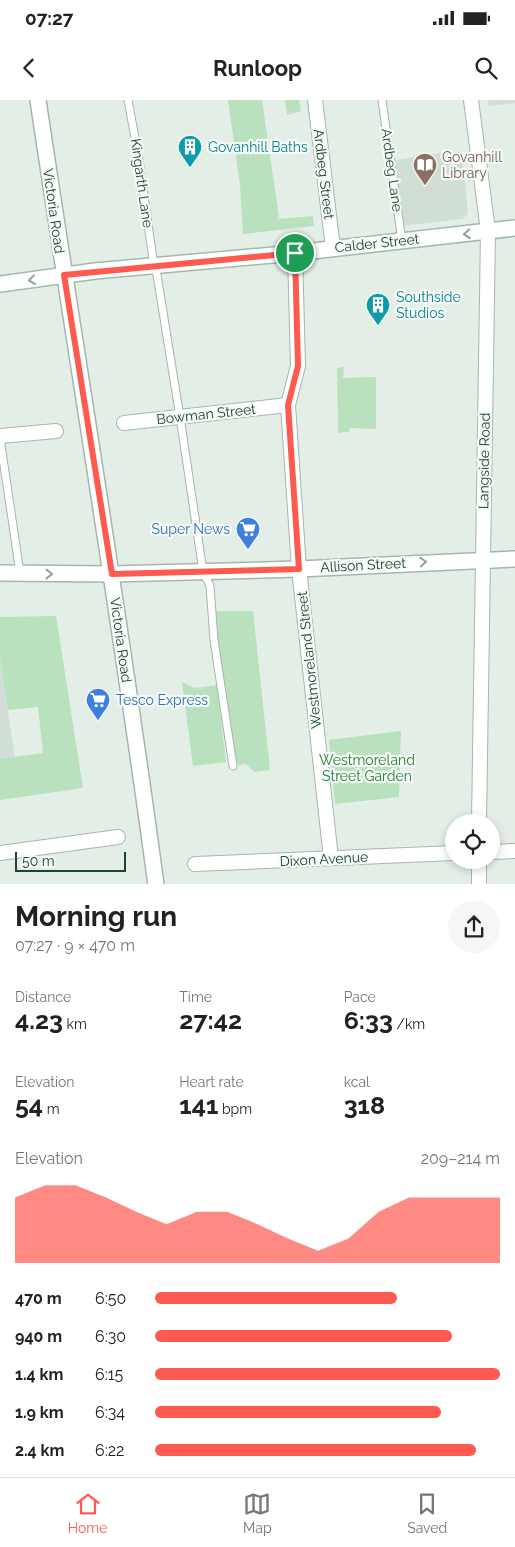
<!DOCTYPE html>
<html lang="en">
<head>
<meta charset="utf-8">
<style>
  :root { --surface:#fff; --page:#f6f6f6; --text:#222; --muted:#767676; --line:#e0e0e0; --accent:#ff5a50 }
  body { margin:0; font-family:Raleway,sans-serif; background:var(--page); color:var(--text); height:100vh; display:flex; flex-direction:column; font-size:19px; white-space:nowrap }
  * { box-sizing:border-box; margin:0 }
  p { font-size:16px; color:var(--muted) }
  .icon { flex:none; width:28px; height:28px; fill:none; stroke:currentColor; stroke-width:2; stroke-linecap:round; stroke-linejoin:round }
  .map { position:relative; height:784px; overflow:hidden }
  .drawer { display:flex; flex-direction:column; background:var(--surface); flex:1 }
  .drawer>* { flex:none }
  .tools { position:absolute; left:445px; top:714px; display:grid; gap:10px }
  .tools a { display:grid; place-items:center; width:55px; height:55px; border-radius:50%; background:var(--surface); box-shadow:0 2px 8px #0003; font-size:25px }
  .scale { position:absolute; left:15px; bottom:12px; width:111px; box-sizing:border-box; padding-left:5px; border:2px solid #204232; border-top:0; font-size:14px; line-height:18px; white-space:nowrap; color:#204232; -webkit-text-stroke:4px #f4faf6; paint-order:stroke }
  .pin { position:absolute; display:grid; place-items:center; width:42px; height:42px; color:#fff; margin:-21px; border:2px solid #fff; border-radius:50%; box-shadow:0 1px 5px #0007 }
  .round { display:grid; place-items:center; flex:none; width:52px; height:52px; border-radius:26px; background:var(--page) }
  .head { display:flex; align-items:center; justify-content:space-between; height:85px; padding:0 15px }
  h1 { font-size:28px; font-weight:700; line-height:38px }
  .stats { display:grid; grid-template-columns:repeat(3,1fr); gap:8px; height:85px; padding:5px 15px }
  .stats div { display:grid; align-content:center }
  .stats b { font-size:25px; font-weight:700 }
  .stats small { font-size:14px; font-weight:400 }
  .stats p { font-size:14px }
  .chart { height:140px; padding:10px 15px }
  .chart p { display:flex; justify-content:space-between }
  .chart svg { width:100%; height:90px; margin-top:5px; fill:var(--accent); opacity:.7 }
  ul { padding:0 15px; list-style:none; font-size:16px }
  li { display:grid; grid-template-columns:80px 60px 1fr; align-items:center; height:38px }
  li i { height:12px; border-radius:6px; background:var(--accent) }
  .status { display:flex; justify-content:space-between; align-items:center; height:35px; padding:0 25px; background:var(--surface); direction:ltr }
  .status svg { height:14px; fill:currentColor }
  header { display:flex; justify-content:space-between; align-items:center; height:65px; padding:0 15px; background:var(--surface); font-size:22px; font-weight:700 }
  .dock { display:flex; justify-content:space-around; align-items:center; height:70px; border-top:1px solid var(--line); background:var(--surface); font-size:14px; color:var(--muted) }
  .dock a { display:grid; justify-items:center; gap:2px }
  .dock .selected { color:var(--accent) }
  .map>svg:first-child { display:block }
  .built { fill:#d1ded5 }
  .green { fill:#b9e1bd }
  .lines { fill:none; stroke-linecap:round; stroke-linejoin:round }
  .service-casing { stroke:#a5b7ad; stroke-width:9 }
  .minor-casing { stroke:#a5b7ad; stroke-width:16 }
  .tertiary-casing { stroke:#a5b7ad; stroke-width:18 }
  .secondary-casing { stroke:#a0bbad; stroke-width:18 }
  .service { stroke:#fff; stroke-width:7 }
  .minor { stroke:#fff; stroke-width:14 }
  .tertiary { stroke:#fff; stroke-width:15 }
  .secondary { stroke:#fff; stroke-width:15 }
  .oneway { stroke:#90a098 }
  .route-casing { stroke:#fff; stroke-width:10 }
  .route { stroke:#ff5a50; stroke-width:6 }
  .labels { text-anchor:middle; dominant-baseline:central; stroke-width:4.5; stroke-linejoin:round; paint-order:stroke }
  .culture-label { font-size:14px; fill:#0d838f; stroke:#f4faf6; text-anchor:start }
  .education-label { font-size:14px; fill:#785e54; stroke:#f4faf6; text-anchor:start }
  .street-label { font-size:14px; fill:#204232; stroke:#f4faf6 }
  .shop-label { font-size:14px; fill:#366cbe; stroke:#f4faf6; text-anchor:end }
  .park-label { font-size:14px; fill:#267d37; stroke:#f4faf6 }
</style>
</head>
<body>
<div class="status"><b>07:27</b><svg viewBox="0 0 49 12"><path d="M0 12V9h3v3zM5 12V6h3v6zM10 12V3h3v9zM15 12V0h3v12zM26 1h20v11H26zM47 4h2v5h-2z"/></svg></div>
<header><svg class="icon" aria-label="back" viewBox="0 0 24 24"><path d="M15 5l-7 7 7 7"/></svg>Runloop<svg class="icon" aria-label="search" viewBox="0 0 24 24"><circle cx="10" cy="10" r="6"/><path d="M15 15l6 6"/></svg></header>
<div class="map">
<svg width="515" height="785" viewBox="0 0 515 785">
  <rect width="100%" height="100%" fill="#e3eee7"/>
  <g class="built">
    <polygon points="488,0 515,0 515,3 489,6"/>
    <polygon points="448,52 462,52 468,113 463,119 402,126 395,60"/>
    <polygon points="0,558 15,658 0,659"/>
  </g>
  <g class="green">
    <polygon points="228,0 262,0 279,117 277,119 313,116 314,126 243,134 240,85"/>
    <polygon points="285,0 299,0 301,11 287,15"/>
    <polygon points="344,267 343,278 376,277 376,329 350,328 349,332 338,333 337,268"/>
    <polygon points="213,511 253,511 270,670 254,672 246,664 236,665"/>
    <polygon points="56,516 83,688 0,700 0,659 43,653 38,607 8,610 0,558 0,517"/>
    <polygon points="182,582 194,588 217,585 226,662 193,666"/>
    <polygon points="401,631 399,697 335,704 329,640"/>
  </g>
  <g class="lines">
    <defs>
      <g id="service">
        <polyline points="128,0 138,54 154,166 157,175 180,317 203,471 210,486 214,540 233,666"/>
        <polyline points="382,0 402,141"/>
        <polyline points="0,338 20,473"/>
      </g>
      <g id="minor">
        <polyline points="315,0 333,148"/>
        <polyline points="471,0 488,131 479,722"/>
        <polyline points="295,153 298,266 288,305 299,469 331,758"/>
        <polyline points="124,323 288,305"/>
        <polyline points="0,336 56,331"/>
        <polyline points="491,752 515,751"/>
        <polyline points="0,753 118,737"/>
        <polyline points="479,760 479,785"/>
        <polyline points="195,764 454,753"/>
      </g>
      <g id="tertiary">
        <path d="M38 0C77 262 121 522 156 785"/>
        <polyline points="0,473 112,474 299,469 515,459"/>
      </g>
      <polyline id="secondary" points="0,184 95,171 295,153 515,128"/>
    </defs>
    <use href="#service" class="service-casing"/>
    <use href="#minor" class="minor-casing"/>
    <use href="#tertiary" class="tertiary-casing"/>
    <use href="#secondary" class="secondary-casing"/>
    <use href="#service" class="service"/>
    <use href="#minor" class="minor"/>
    <use href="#tertiary" class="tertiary"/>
    <use href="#secondary" class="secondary"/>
  </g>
  <defs><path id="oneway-chevron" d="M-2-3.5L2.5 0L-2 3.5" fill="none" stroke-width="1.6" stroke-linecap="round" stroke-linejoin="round" transform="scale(1.25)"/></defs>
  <g class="oneway">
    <use href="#oneway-chevron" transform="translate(467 134) rotate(174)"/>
    <use href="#oneway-chevron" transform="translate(32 180) rotate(173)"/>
    <use href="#oneway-chevron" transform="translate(423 462) rotate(-3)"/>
    <use href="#oneway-chevron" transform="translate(49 474)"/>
  </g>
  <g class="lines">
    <defs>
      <polygon id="route" points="295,153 298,266 288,305 299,469 112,474 64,175"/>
    </defs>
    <use href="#route" class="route-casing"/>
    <use href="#route" class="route"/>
  </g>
  <defs>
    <symbol id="building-pin" viewBox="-11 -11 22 30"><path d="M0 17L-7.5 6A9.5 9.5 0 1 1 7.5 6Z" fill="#0f9aa8" stroke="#f4faf6"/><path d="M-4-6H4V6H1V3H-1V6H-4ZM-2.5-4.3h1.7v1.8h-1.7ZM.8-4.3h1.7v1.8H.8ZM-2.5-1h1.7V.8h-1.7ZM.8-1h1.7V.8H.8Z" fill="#fff"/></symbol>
    <symbol id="library-pin" viewBox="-11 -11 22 30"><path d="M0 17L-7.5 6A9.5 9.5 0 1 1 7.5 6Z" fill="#8d6e63" stroke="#f4faf6"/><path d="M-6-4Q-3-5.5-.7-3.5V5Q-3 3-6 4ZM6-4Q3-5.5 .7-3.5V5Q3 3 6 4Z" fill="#fff"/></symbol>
    <symbol id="supermarket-pin" viewBox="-11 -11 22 30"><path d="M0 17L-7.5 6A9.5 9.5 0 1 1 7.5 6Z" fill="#3f7fe0" stroke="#f4faf6"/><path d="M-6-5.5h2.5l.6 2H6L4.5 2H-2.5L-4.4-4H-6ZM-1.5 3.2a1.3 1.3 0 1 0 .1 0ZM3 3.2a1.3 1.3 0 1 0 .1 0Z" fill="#fff"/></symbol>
  </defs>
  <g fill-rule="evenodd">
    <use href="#building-pin" x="176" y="33" width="28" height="38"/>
    <use href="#library-pin" x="411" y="51" width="28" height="38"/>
    <use href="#building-pin" x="364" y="191" width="28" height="38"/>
    <use href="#supermarket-pin" x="234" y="415" width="28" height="38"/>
    <use href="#supermarket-pin" x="84" y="586" width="28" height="38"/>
  </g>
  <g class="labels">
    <g class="culture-label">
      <text x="208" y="47">Govanhill Baths</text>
      <text x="396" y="197">Southside<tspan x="396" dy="16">Studios</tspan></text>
    </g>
    <g class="education-label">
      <text x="442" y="57">Govanhill<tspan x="442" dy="16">Library</tspan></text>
    </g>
    <g class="street-label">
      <text transform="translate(392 70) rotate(82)">Ardbeg Lane</text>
      <text transform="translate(324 74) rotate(83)">Ardbeg Street</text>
      <text transform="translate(142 83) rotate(82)">Kingarth Lane</text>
      <text transform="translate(54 111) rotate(82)">Victoria Road</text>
      <text transform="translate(377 143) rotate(-6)">Calder Street</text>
      <text transform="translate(206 314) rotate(-6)">Bowman Street</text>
      <text transform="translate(484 361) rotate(-89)">Langside Road</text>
      <text transform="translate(363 465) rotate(-3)">Allison Street</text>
      <text transform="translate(121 540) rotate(82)">Victoria Road</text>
      <text transform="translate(309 560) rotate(-96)">Westmoreland Street</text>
      <text transform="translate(324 759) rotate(-3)">Dixon Avenue</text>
    </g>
    <g class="shop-label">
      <text x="230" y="429">Super News</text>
      <text x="116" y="600" text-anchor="start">Tesco Express</text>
    </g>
    <g class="park-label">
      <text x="367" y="660">Westmoreland<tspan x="367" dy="16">Street Garden</tspan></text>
    </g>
  </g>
</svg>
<div class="tools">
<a><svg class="icon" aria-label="locate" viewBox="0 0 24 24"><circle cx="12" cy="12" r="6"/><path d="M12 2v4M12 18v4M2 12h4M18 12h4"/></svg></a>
</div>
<div class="scale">50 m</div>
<div class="pin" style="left:295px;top:153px;background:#1e9e55"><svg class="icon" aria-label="arrive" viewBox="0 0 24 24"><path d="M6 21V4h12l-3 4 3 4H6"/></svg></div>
</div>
<section class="drawer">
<div class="head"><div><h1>Morning run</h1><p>07:27 · 9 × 470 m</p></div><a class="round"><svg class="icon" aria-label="share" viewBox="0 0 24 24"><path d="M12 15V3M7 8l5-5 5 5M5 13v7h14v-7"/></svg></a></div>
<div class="stats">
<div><p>Distance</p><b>4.23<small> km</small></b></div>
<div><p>Time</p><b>27:42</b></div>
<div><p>Pace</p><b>6:33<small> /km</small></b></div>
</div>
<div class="stats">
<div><p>Elevation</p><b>54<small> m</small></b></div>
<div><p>Heart rate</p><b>141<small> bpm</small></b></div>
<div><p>kcal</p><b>318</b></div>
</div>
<div class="chart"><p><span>Elevation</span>209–214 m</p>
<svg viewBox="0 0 160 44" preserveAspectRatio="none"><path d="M0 44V12L10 6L20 6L30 12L40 19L50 25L60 19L70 19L80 25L90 32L100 38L110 32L120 19L130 12L140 12L150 12L160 12V44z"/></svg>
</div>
<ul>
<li><b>470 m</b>6:50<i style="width:70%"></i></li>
<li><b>940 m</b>6:30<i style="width:86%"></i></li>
<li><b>1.4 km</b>6:15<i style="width:100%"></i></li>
<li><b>1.9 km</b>6:34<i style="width:83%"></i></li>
<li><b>2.4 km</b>6:22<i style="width:93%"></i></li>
</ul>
</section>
<nav class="dock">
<a class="selected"><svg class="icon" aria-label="home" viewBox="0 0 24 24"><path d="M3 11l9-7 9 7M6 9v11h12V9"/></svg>Home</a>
<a><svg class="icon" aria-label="map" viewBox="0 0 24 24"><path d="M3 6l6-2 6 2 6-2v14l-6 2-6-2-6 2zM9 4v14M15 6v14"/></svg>Map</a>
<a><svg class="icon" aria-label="saved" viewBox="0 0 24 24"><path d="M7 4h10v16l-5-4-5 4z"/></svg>Saved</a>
</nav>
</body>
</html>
